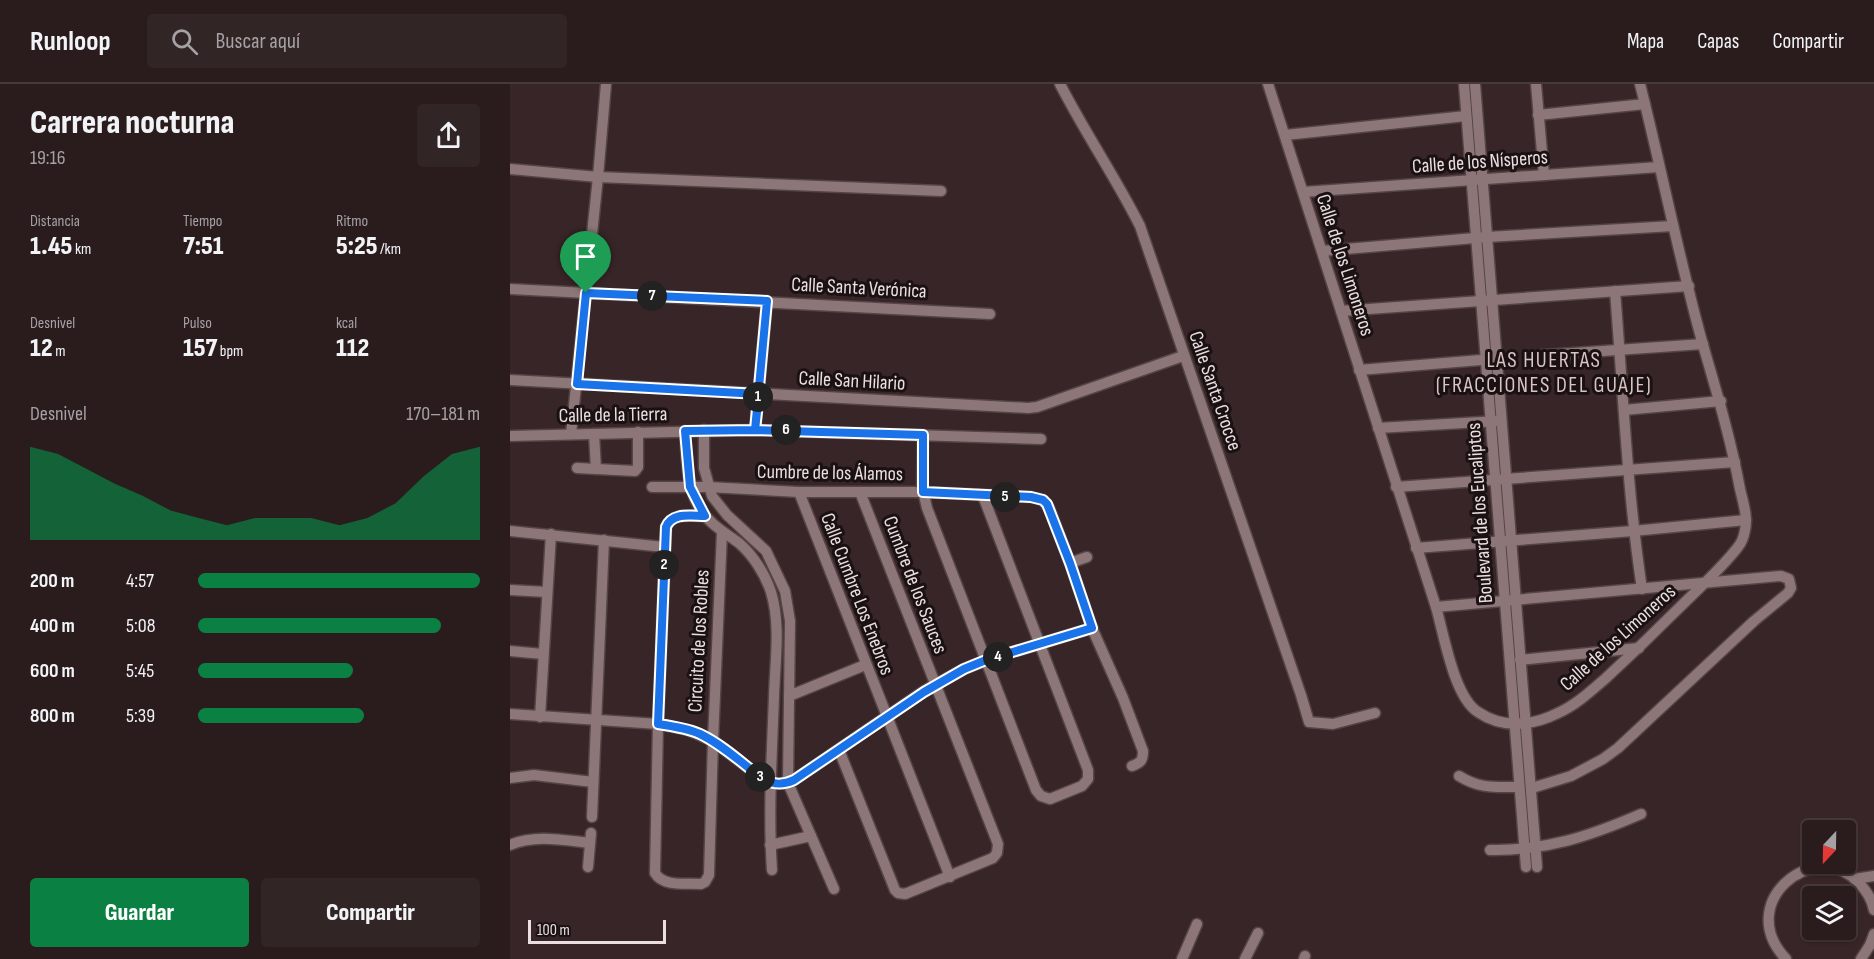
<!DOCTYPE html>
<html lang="es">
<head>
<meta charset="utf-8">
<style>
  :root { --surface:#2a1c1d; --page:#322526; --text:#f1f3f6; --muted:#a5a1a4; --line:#463a3b; --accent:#0b8043 }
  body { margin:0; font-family:"Sofia Sans Condensed",sans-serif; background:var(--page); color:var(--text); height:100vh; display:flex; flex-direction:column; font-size:22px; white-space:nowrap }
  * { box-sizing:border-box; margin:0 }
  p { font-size:20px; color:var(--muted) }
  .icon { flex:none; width:33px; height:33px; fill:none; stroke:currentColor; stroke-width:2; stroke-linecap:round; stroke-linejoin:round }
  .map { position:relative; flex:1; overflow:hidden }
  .drawer { display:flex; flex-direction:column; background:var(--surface); width:510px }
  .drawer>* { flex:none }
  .needle { width:39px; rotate:202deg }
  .fabs { position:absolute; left:1292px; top:736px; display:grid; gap:12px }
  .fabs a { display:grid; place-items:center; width:54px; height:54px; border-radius:6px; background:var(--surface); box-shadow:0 2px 4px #0004,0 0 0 2px var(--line); font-size:30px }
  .scale { position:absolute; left:18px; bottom:15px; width:138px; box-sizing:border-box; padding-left:6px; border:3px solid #ebdedf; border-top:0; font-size:16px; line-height:21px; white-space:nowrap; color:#ebdedf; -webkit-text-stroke:4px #1a1112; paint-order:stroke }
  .pin { position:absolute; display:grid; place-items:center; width:51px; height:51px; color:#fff; margin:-62px -26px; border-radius:50% 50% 50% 0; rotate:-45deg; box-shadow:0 0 6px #0007 }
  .pin .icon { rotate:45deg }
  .km { position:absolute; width:30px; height:30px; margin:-15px; border-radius:50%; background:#222; color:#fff; font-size:16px; line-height:30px; text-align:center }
  .round { display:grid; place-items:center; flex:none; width:63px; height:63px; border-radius:6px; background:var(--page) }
  .overview { display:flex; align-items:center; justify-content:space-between; height:102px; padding:0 30px }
  h1 { font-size:33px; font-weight:800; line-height:45px }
  .metrics { display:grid; grid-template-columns:repeat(3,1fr); gap:9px; height:102px; padding:6px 30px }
  .metrics div { display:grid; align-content:center }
  .metrics b { font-size:26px; font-weight:800 }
  .metrics small { font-size:16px; font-weight:400 }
  .metrics p { font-size:16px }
  .chart { height:168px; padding:12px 30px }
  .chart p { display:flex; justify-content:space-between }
  .chart svg { width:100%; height:108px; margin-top:6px; fill:var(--accent); opacity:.7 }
  .cta { display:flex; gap:12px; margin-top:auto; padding:12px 30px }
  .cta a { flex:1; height:69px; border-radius:6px; background:var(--accent); color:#fff; font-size:24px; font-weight:800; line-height:69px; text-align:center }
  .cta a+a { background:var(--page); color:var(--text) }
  ul { padding:0 30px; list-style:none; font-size:20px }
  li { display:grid; grid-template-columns:96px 72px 1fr; align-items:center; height:45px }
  li i { height:15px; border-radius:8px; background:var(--accent) }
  header { display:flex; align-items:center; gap:36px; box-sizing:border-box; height:84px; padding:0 30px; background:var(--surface); border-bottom:2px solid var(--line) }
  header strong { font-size:28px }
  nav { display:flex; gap:33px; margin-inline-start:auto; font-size:21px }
  .search { width:420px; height:54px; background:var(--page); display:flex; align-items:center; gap:15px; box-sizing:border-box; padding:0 21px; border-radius:6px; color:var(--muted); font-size:22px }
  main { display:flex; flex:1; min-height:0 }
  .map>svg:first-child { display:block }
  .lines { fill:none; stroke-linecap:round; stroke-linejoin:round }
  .minor-casing { stroke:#544446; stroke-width:13 }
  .minor { stroke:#8d7678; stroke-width:10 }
  .route-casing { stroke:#fff; stroke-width:12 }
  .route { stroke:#1a73e8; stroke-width:8 }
  .labels { text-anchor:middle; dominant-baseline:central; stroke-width:6; stroke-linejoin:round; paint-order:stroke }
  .street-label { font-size:20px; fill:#ebdedf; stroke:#1a1112 }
  .quarter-label { font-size:22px; letter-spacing:1.5px; fill:#dbc2c4; stroke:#1a1112 }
</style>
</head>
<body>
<header>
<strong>Runloop</strong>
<div class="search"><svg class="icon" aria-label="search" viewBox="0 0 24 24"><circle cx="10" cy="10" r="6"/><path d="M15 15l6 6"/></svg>Buscar aquí</div>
<nav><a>Mapa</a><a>Capas</a><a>Compartir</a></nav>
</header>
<main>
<section class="drawer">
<div class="overview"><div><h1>Carrera nocturna</h1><p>19:16</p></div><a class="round"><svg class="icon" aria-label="share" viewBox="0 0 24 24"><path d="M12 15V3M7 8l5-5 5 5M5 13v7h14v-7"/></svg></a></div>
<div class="metrics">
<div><p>Distancia</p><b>1.45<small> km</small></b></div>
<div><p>Tiempo</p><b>7:51</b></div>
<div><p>Ritmo</p><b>5:25<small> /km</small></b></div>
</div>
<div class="metrics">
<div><p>Desnivel</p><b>12<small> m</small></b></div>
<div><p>Pulso</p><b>157<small> bpm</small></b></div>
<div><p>kcal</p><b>112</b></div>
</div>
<div class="chart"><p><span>Desnivel</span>170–181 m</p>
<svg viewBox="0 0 160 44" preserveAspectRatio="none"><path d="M0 44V6L10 9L20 15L30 21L40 26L50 32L60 35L70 38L80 35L90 35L100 35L110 38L120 35L130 29L140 18L150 9L160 6V44z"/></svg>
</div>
<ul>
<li><b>200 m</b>4:57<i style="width:100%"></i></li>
<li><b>400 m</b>5:08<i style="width:86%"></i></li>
<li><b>600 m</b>5:45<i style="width:55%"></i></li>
<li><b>800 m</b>5:39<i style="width:59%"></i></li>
</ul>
<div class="cta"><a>Guardar</a><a>Compartir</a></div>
</section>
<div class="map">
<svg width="1364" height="875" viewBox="0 0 1364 875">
  <rect width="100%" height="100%" fill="#382527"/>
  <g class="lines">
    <defs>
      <g id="minor">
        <path d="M550 0C575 49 606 94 630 142L791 611 799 638 823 640 865 629"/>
        <path d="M758 0 926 523C934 551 944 613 968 628 993 645 1022 642 1048 629 1066 621 1081 607 1096 594 1121 571 1146 547 1170 523 1189 504 1211 485 1228 463 1232 458 1234 452 1235 446 1238 433 1233 418 1230 405 1221 356 1207 309 1193 261 1169 175 1152 87 1130 0"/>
        <polyline points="954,0 1016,783"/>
        <polyline points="965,0 1027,783"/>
        <polyline points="1026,0 1034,91"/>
        <polyline points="1028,31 1135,20"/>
        <polyline points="775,51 956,32"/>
        <polyline points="0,85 88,93 431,107"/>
        <polyline points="793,108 1149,83"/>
        <polyline points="812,167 977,153 1163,142"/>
        <polyline points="0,205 480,230"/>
        <path d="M1105 207C1113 306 1117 406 1132 505"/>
        <polyline points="831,227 1179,202"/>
        <polyline points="1021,272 1193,260"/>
        <polyline points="849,286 983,275"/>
        <polyline points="0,296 518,324 527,323 673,272"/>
        <polyline points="1114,326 1211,317"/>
        <polyline points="868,344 988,337"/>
        <polyline points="194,346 194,384 202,412 217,431 256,467 275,507 280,537 278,699 324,805"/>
        <polyline points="245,346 257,217"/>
        <path d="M175 347C177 373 176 400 189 423 198 439 214 448 229 459 243 471 255 490 261 508 271 541 265 578 264 612 262 670 258 728 262 786"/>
        <polyline points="61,350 88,93 96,0"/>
        <polyline points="84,350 86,385"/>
        <polyline points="413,351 412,403 417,424 526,706 531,712 540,715 572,702 578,695 578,686 473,412"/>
        <polyline points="0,352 245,346 531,355"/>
        <polyline points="67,384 125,387 128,383 128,348"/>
        <path d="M142 403H198L289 408H413L521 413 533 416 539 424 560 479 582 544 613 614 633 667C633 677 630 679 622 682"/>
        <polyline points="886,403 1225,378"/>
        <polyline points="289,408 440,793"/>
        <path d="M195 432C181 432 162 428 156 443L148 640 145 789C153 803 176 799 191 800L195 798 199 791 203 657 212 448"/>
        <polyline points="0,447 154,463"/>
        <polyline points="906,464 1123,447 1236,436"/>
        <polyline points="560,479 577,473"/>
        <polyline points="0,506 37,508"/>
        <polyline points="926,523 1271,492 1279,495 1281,504 1278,509 1244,537 1108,664 1093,675 1061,692 1022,704"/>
        <polyline points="0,567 33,570"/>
        <polyline points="1010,576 1129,564"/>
        <polyline points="279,612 355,581"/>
        <path d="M0 630 148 640 178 646 203 657 253 695C264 701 273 701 284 696L414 607 454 585 476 576 582 544"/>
        <polyline points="30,633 41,450"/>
        <polyline points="329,666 385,806 388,809 395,810 483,774 487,769 488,760 350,408"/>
        <path d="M949 692C970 705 985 703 1009 703"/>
        <polyline points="0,694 24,691 83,698"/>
        <polyline points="82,733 94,456"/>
        <path d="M0 761C25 750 53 756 80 759"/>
        <polyline points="260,761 301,752"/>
        <path d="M980 766C1036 767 1080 752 1131 730"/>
        <polyline points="78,783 81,749"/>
        <polyline points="1345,795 1364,792"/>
        <polyline points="672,875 687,840"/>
        <polyline points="735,875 748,849"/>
        <polyline points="794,875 795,872"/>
        <path d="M1276 875C1223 819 1304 753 1348 798 1356 806 1362 815 1364 826"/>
        <polyline points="1351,875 1360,861 1364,850"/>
      </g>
    </defs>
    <use href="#minor" class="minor-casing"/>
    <use href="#minor" class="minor"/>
  </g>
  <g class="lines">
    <defs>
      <path id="route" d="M76 209 67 300 249 310 245 346 175 347 180 403 195 432C181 432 162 428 156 443L148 640C162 642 177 644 190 650 213 661 233 680 253 695 264 701 273 701 284 696L414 608 454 585 476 576 582 544 560 479 537 420 533 416 521 413 413 408V351L245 346 257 217 76 209"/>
    </defs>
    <use href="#route" class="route-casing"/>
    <use href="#route" class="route"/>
  </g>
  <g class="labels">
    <g class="street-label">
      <text transform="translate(970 78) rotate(-4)">Calle de los Nísperos</text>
      <text transform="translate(835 181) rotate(72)">Calle de los Limoneros</text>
      <text transform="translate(349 204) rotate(3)">Calle Santa Verónica</text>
      <text transform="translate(342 297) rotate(3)">Calle San Hilario</text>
      <text transform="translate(705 307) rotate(71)">Calle Santa Crocce</text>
      <text transform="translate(103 331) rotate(-1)">Calle de la Tierra</text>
      <text transform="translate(320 389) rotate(1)">Cumbre de los Álamos</text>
      <text transform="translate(970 429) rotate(-94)">Boulevard de los Eucaliptos</text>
      <text transform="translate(405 501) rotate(69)">Cumbre de los Sauces</text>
      <text transform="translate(347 510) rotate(69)">Calle Cumbre Los Enebros</text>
      <text transform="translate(1108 554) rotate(-42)">Calle de los Limoneros</text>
      <text transform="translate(189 557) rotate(-87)">Circuito de los Robles</text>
    </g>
    <g class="quarter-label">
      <text x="1034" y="276">LAS HUERTAS<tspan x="1034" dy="25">(FRACCIONES DEL GUAJE)</tspan></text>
    </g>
  </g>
</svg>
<div class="fabs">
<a><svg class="needle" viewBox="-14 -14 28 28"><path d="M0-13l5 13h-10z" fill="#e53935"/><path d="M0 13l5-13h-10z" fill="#a5a1a4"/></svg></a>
<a><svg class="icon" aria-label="layers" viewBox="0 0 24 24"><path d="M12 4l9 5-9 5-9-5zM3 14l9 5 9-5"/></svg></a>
</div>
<div class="scale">100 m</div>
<div class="pin" style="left:76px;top:209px;background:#1e9e55"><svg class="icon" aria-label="arrive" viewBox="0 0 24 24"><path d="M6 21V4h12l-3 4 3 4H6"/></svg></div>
<b class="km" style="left:248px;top:313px">1</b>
<b class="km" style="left:154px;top:481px">2</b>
<b class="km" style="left:250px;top:693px">3</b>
<b class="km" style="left:488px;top:573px">4</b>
<b class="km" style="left:495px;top:413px">5</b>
<b class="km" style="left:276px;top:346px">6</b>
<b class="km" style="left:142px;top:212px">7</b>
</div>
</main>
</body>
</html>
